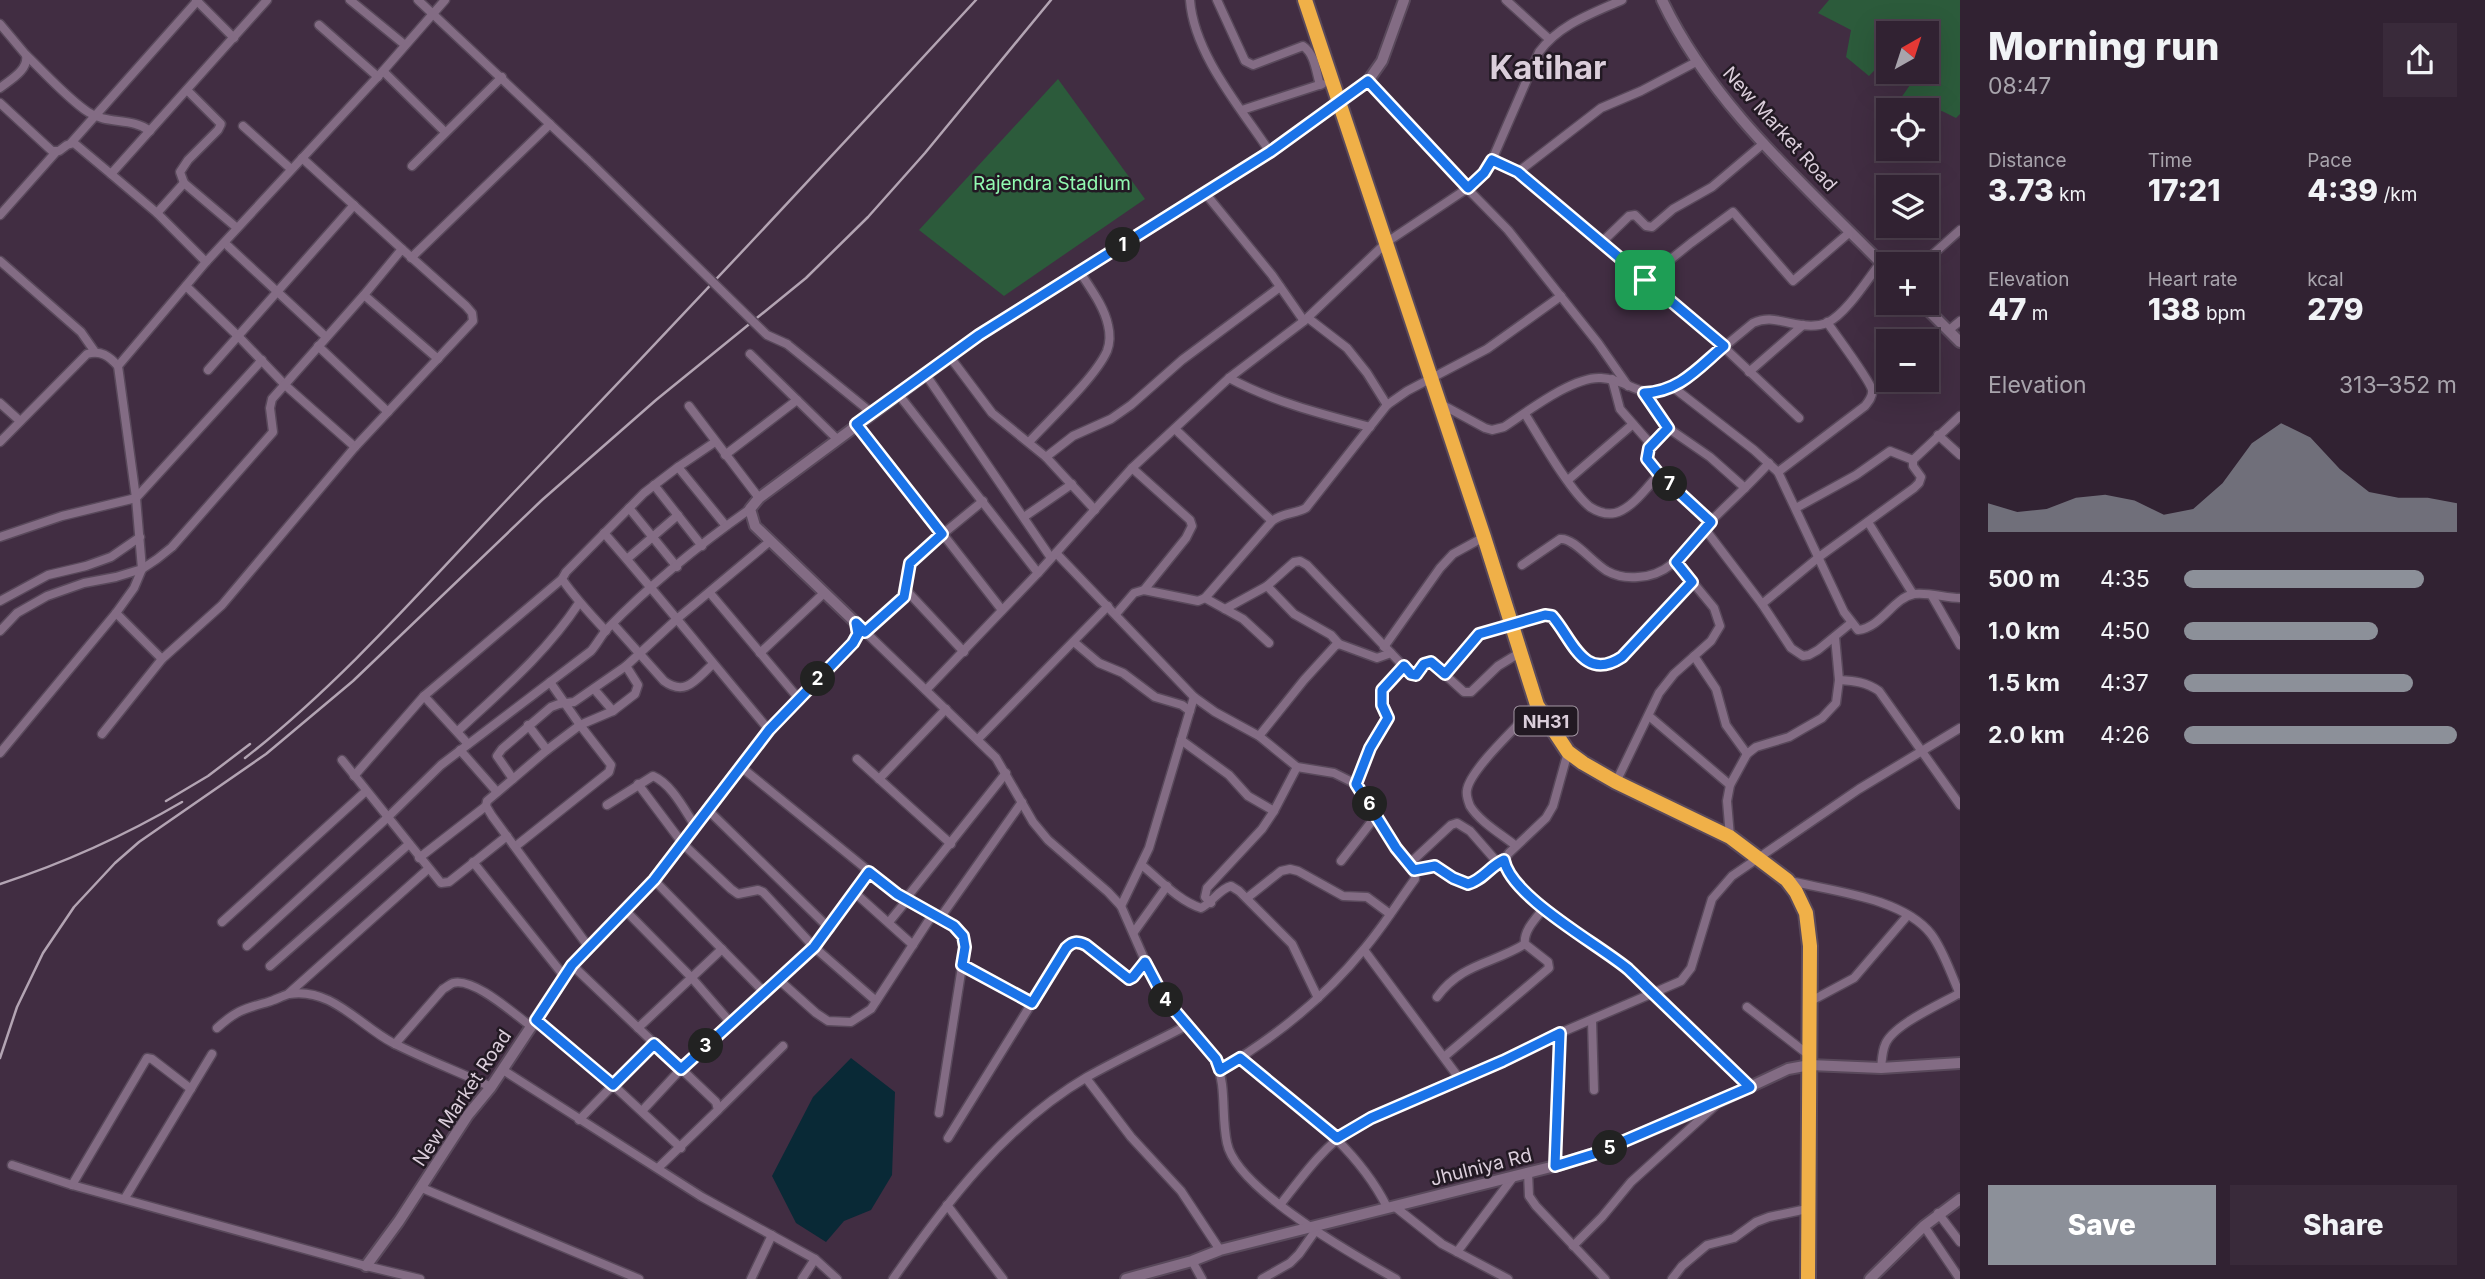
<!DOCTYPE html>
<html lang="en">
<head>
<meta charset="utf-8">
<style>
  :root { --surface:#312232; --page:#392a3a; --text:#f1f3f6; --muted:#a8a4ac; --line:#4c3f4d; --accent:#8c9099 }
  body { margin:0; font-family:Inter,sans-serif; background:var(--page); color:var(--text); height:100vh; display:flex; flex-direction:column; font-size:26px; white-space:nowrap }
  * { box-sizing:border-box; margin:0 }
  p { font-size:23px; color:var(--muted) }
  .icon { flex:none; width:38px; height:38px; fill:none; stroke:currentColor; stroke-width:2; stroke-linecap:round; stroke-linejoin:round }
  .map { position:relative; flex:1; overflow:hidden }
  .side { display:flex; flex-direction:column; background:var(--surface); width:525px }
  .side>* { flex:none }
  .needle { width:46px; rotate:39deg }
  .buttons { position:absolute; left:1876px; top:21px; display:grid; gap:14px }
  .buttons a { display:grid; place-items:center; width:63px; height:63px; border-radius:0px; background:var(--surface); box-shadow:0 7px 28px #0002,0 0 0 2px var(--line); font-size:35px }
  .pin { position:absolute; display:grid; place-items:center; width:60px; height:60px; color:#fff; margin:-30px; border-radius:14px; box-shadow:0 4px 10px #0006 }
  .km { position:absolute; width:35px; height:35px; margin:-18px; border-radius:50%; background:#222; color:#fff; font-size:19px; line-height:35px; text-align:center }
  .round { display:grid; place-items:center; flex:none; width:74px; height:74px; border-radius:0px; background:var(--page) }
  .head { display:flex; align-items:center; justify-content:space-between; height:119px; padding:0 28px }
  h1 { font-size:38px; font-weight:800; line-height:52px }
  .metrics { display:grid; grid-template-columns:repeat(3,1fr); gap:10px; height:119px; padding:7px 28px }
  .metrics div { display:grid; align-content:center }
  .metrics b { font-size:30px; font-weight:800 }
  .metrics small { font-size:19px; font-weight:400 }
  .metrics p { font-size:19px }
  .chart { height:196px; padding:14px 28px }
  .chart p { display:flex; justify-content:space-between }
  .chart svg { width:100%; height:126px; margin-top:7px; fill:var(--accent); opacity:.7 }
  .action { display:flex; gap:14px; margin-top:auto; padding:14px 28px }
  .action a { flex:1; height:80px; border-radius:0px; background:var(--accent); color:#fff; font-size:28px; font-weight:800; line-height:80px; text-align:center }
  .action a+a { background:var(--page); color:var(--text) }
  ul { padding:0 28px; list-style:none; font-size:23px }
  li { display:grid; grid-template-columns:112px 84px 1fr; align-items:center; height:52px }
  li i { height:18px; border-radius:9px; background:var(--accent) }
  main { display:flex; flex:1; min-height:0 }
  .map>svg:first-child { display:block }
  .green { fill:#2c5b3b }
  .water { fill:#092936 }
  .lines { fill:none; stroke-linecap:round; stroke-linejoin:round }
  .street-casing { stroke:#59495b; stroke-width:11 }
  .secondary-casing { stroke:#59495b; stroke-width:14 }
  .highway-casing { stroke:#59495b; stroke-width:18 }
  .street { stroke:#836c84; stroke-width:8 }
  .secondary { stroke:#836c84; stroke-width:10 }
  .highway { stroke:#f0b048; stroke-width:14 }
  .rail { stroke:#b3a4b3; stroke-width:2.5 }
  .street-bridge-casing { stroke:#59495b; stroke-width:11; stroke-linecap:butt }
  .street-bridge { stroke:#836c84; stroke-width:8 }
  .route-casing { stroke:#fff; stroke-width:14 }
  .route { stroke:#1a73e8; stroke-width:9 }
  .labels { text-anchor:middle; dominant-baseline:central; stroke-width:5; stroke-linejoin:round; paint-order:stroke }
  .shield { fill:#221923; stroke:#a498a4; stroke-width:2 }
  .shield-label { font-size:18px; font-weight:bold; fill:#dbcedb }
  .street-label { font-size:19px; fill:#dbcedb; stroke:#221923 }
  .park-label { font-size:19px; fill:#92fab1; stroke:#221923 }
  .town-label { font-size:33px; font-weight:bold; fill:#dbcedb; stroke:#221923 }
</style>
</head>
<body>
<main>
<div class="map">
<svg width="1960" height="1279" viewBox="0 0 1960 1279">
  <rect width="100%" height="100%" fill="#412d42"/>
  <g class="green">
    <polygon points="1829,0 1960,0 1960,114 1956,118 1942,111 1927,117 1927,110 1897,110 1894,108 1919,72 1927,72 1927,61 1939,45 1916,26 1910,33 1888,33 1888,56 1869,76 1846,57 1851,30 1818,13"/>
    <polygon points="1058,79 1145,199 1004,296 919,230"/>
  </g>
  <polygon class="water" points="851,1058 895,1092 892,1175 871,1210 844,1221 826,1242 796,1223 772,1176 813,1097"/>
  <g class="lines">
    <defs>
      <g id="street">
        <polyline points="196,0 234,38"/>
        <polyline points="350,0 405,45"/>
        <polyline points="418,0 588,160"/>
        <path d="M1190 0C1194 54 1240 107 1270 152"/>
        <path d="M1217 0 1245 61 1253 65 1303 46C1315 54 1316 72 1320 85"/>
        <polyline points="1506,0 1549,39"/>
        <path d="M0 24 26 55C29 70 10 80 0 88"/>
        <polyline points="319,25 378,77"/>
        <path d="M26 55C44 72 68 99 88 112 107 125 132 117 150 131"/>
        <polyline points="383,71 445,132"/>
        <polyline points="1368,81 1452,173 1508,230 1598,343 1628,386"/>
        <polyline points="0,103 52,151 59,151 67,145 74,143 111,174"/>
        <polyline points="1242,110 1322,84"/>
        <polyline points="243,126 291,169"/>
        <polyline points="71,143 198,0"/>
        <polyline points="302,158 402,249"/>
        <polyline points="1492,160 1518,172 1645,280 1697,322 1799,418"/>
        <polyline points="412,166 502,77"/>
        <polyline points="1518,172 1601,108 1641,91 1698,61"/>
        <polyline points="184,183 180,172 188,160 218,130 221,124 187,90"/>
        <polyline points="1205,193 1272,275 1304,321"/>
        <polyline points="157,213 184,183 237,228"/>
        <polyline points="0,215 56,152"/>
        <polyline points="1601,243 1629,216 1635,215 1646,226 1652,227 1673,209 1712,187 1764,143"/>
        <polyline points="228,246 326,337"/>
        <polyline points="411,258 550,124"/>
        <polyline points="0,261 81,332 95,352"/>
        <polyline points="206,262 157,213 111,174 267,0"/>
        <polyline points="1922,264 1960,230"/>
        <polyline points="1645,280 1691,243 1733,212 1793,281 1850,232"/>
        <polyline points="186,286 239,337 285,385 355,447"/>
        <polyline points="364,295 438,359"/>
        <polyline points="1308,318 1347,348 1367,373 1387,405"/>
        <polyline points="1949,330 1960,321"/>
        <polyline points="787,344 873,414"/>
        <polyline points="318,346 388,412"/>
        <polyline points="750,354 837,439"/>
        <polyline points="950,357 992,413 1046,457 1095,510"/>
        <polyline points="208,370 354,205"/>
        <polyline points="1749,372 1803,325"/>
        <polyline points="926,375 1051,558"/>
        <path d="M1229 378C1274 402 1321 414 1370 427"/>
        <polyline points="1612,379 1620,409 1648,441 1647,459 1659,474 1711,522"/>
        <path d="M1674 388 1754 450 1778 472 1844 612 1858 630C1882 627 1893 598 1914 594 1928 592 1946 598 1960 598"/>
        <polyline points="1644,393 1668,428 1710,457 1745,488"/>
        <polyline points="899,395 1038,573"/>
        <polyline points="0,403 20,421"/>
        <path d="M1439 403 1485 428 1492 430 1504 427C1527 412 1573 376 1601 378 1633 380 1636 401 1674 388L1753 323C1768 316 1779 321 1795 324 1805 326 1817 327 1827 323 1847 313 1867 280 1881 262"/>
        <polyline points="689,406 759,498"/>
        <path d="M1525 414C1540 438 1569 490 1590 507 1598 512 1606 515 1615 513 1632 509 1648 486 1659 474"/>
        <polyline points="857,424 1002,610"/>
        <polyline points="1175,429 1272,521"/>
        <polyline points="1938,435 1960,455"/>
        <path d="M0 442 87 354C101 350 109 356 118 366"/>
        <path d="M1029 442C1049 420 1095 378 1107 351 1110 343 1110 333 1108 325 1104 306 1090 288 1080 272"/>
        <polyline points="1649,448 1668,428"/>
        <polyline points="725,455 797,400"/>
        <polyline points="1046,457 1073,436 1111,419 1131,405 1182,360 1280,287"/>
        <polyline points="678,467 726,526"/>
        <polyline points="1132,468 1190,520 1192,526 1186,538 1144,590"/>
        <path d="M1778 472 1865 406C1869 401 1873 396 1872 390 1870 380 1835 334 1827 322"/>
        <polyline points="1568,480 1633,424"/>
        <polyline points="654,485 702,546"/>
        <polyline points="629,508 677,567"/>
        <polyline points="1796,508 1856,475 1890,451 1913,460"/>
        <polyline points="1024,517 1072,484"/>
        <polyline points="1868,522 1913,594"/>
        <polyline points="1705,529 1762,604 1791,648 1803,656 1809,655 1818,650 1851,623"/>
        <path d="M604 533C661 598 714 665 769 730"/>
        <polyline points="0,537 62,516 136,498 262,360"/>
        <path d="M1056 553 1194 697 1215 712 1259 736 1297 767 1334 773 1356 784 1396 848 1414 870 1415 879C1398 902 1383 927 1364 949 1325 997 1274 1038 1220 1070"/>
        <polyline points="627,559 678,515"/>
        <path d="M1522 565 1560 539C1573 537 1592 562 1607 571 1616 576 1627 578 1638 577 1673 576 1690 544 1712 520 1731 501 1751 483 1769 463"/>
        <polyline points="1267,586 1294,614 1331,635 1339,644"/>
        <polyline points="906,590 964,652"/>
        <polyline points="710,593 799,699"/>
        <polyline points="1932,596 1960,645"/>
        <polyline points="1205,598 1243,619 1269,643"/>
        <polyline points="0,601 48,575 86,566 111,557 140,537"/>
        <polyline points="1762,604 1819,557 1914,488 1919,483 1921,477 1913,466 1913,460 1960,416"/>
        <polyline points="1225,609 1267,586 1294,562 1300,561 1307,565 1411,674 1416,675 1424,664 1431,662 1464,692 1471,692 1498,666 1521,652"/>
        <polyline points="116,613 162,659"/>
        <path d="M1116 614 1134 593 1144 590 1198 601 1205 598 1272 521C1282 513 1295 514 1306 508L1387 405 1407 391 1487 349 1561 296"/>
        <path d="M856 623 996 758 1033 822 1048 840 1108 892 1121 906 1154 981 1164 998 1216 1059C1227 1089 1221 1115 1227 1143 1236 1189 1355 1256 1396 1279"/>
        <path d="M613 624 664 681C686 697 696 679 713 664"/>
        <polyline points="0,631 17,613 47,596 84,583 116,577 142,569 157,559 172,547 273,432 270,408 272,399 364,295 402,249 466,306 472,313 473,321 355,447 222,605 162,659 102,734"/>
        <path d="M606 631C590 614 575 598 562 579L566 572 644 493 678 467 715 442"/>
        <polyline points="865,632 904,597 907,570 916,556 983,501"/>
        <polyline points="1074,642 1099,663 1123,673 1155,697 1182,705 1190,711"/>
        <polyline points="1384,647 1440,568 1453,554 1484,537"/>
        <polyline points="760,653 824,593"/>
        <polyline points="1694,656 1716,689 1726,725 1747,754"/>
        <path d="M1445 674 1479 634 1545 615C1572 620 1575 689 1622 657L1692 582"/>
        <path d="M1839 680C1855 681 1866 682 1879 691L1960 805"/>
        <polyline points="594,689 613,711"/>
        <path d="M926 690 1038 573 1132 468 1229 378 1304 321 1387 242 1468 188 1484 173 1492 160 1539 52C1560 24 1591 14 1622 0"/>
        <polyline points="424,696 468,744"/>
        <polyline points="1649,716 1730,785"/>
        <polyline points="528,725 547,750"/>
        <path d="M458 731C502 690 546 653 579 603"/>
        <polyline points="1259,736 1304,680 1335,646 1339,644 1377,658 1391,653"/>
        <polyline points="978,739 1108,606"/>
        <polyline points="1181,740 1229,775 1248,796 1274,811"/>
        <polyline points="460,750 497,792"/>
        <polyline points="1568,752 1553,806 1546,818 1509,853 1504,860 1506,869 1524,891 1544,908 1628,969 1750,1087"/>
        <polyline points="0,753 116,613 134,588 142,569 136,498 118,366 206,262 383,71 445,0"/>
        <polyline points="857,759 951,844"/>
        <polyline points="342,760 441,883 449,882 507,836"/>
        <polyline points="741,767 897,894 908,896 1006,773"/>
        <polyline points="354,776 424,696 562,579"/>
        <polyline points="513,779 497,756 502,749 551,707 559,704 574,702 626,666"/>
        <polyline points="879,779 946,709"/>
        <polyline points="1616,782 1659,693 1674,674 1711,641 1720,626 1714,608 1676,562"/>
        <polyline points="638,784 683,844 731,889 738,894 758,890 763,892 814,947 876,1001"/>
        <polyline points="1356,784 1365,758 1388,718 1382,705 1382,690 1404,666"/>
        <path d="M607 805 653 776C672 784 685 811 696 827"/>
        <polyline points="709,811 830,929"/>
        <polyline points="1730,837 1727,801 1730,785 1747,754 1756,747 1789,737 1801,730 1822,718 1836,703 1839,680 1835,637"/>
        <polyline points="516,846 609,772 611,765 580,725 550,682"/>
        <path d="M1516 846C1501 834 1480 822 1470 806 1468 801 1466 795 1467 790 1470 769 1521 723 1537 705"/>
        <polyline points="419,858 486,806"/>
        <polyline points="1341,861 1376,816"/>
        <polyline points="473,862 564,976"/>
        <polyline points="1409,864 1451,825 1457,823 1470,831 1498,863"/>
        <path d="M1143 866C1160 880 1179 901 1201 908 1213 902 1219 889 1231 886L1239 891 1292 944 1318 998"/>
        <polyline points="1414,870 1435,866 1453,878 1468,884 1483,877 1502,861"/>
        <polyline points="654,880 764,992"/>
        <path d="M1790 881C1832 891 1903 898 1931 934 1944 951 1951 975 1960 994"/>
        <polyline points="854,892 913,945"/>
        <polyline points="902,897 954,926 963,936 965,947 939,1113"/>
        <polyline points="1247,898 1281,871 1290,869 1298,871 1343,896 1367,897 1390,914"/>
        <polyline points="1211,903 1205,897 1207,888 1262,829 1274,811 1297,767"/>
        <polyline points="1121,906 1149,848 1194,697"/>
        <polyline points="625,910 691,977 730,1022"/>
        <polyline points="940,918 1022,802"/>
        <polyline points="222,922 366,791"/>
        <polyline points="889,922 907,900"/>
        <polyline points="1134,932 1167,886"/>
        <path d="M247 946 387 818 441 765 591 651C597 644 601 636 607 629 650 585 700 544 750 509"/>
        <polyline points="588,946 492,816 486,806 487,801 547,750 580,725 613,711 635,694 638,685 626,666 678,618 769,542"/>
        <polyline points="1364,950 1459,1078"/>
        <polyline points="572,965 716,1102 718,1110 658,1168"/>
        <polyline points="962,965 1032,1003"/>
        <polyline points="270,966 409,844"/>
        <polyline points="778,979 816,1013 828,1021 851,1022 871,1009 933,914"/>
        <polyline points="288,994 428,869"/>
        <path d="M1437 997C1462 963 1493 964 1525 944"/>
        <polyline points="1811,1001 1854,978 1908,915"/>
        <polyline points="1747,1007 1810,1056"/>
        <polyline points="536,1020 613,1085 681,1148"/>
        <polyline points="1592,1021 1594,1090"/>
        <path d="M217 1028C237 1010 244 1009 268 1002 275 1000 282 996 289 994 331 987 359 1025 393 1043 425 1059 459 1072 491 1087"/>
        <polyline points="638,1028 722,949"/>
        <path d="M395 1044 443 989C447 987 450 984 453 983 474 977 515 1015 532 1027"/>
        <path d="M1444 1057 1549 968 1548 962 1525 944C1523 931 1536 918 1544 908"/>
        <path d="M1240 1058C1294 1103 1355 1143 1387 1207"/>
        <path d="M1881 1068C1882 1060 1882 1052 1885 1045 1892 1025 1941 1004 1960 993"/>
        <polyline points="503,1070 702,1197 815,1259 837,1279"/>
        <polyline points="1086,1078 1131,1137 1181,1191 1220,1250"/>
        <polyline points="718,1110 783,1046"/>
        <polyline points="642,1111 681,1069 814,947 869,872"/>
        <polyline points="579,1120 654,1043"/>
        <path d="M948 1138 1066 948C1073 941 1077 941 1086 945L1129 979 1145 962"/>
        <polyline points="12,1165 72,1185 366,1266 420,1279"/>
        <polyline points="1555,1166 1560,1033"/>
        <polyline points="1528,1172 1529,1196 1536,1206 1605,1279"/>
        <polyline points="72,1185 147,1058 152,1059 191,1089"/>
        <polyline points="422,1188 639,1279"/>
        <polyline points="125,1198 212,1054"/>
        <polyline points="947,1205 1003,1279"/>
        <path d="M1280 1205C1302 1177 1322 1148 1352 1128L1459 1078 1503 1061 1560 1033 1681 981 1691 968 1712 899 1732 876 1859 789 1960 728"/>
        <polyline points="1394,1206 1442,1244 1508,1279"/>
        <polyline points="1938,1213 1960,1242"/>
        <polyline points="1924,1226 1960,1279"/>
        <polyline points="1573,1246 1602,1217 1631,1182 1717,1104"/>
        <polyline points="1457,1252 1514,1176"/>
        <polyline points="1192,1261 1202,1279"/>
        <polyline points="751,1279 772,1235"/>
        <polyline points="802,1279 815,1259"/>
        <path d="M893 1279C946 1203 1005 1125 1087 1077 1119 1059 1153 1043 1186 1026"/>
        <polyline points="1262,1279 1290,1263 1299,1254 1316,1230"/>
        <polyline points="1672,1279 1682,1266 1707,1245 1734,1238 1756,1222 1769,1217 1807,1209"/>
      </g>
      <g id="secondary">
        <path d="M1662 0C1712 106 1807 187 1888 270"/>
        <polyline points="1921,303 1960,342"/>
        <polyline points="366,1266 399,1221 468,1115 491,1087 572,965 654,880 769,730 853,643 858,634 856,623 755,526 750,509 759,498 979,335 1270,152 1368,81 1382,61 1404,0"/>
        <polyline points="1126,1279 1192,1261 1220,1250 1555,1166 1594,1154 1722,1100 1788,1069 1810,1065 1881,1068 1960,1063"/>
        <polyline points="1870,1279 1924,1226 1960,1199"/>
      </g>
      <polyline id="highway" points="1305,0 1484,537 1537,705 1568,752 1583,763 1616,782 1730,837 1787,880 1796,892 1806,913 1810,946 1808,1279"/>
    </defs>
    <use href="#street" class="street-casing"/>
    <use href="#secondary" class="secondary-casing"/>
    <use href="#highway" class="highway-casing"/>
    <use href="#street" class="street"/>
    <use href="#secondary" class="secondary"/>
    <use href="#highway" class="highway"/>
    <g class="rail">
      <path d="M245 758C346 679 431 579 520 486 673 326 825 164 976 0"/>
      <polyline points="166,801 208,776 250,744"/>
      <path d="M0 884C64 863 124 836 182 802"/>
      <polyline points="0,1058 17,1007 43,953 74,907 115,863 139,842 266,754 353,681 542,500 656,400 806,278 868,217 925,153 1051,0"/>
    </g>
    <defs>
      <polyline id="street-bridge" points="588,160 767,335 787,344"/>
    </defs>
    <use href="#street-bridge" class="street-bridge-casing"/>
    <use href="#street-bridge" class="street-bridge"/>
  </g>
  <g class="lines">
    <defs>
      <path id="route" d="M1368 81 1468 188 1484 173 1492 160 1518 172 1724 346C1698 368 1679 392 1644 393L1668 428 1649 448 1647 459 1659 474 1711 522 1676 562 1692 582 1622 657C1583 683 1572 638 1552 616L1545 615 1479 634 1445 674 1431 662 1424 664 1416 675 1411 674 1404 666 1382 690V705L1388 718 1370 748 1356 784 1396 848 1414 870 1435 866 1453 878 1468 884C1483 880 1490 866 1504 860 1511 897 1598 944 1628 969L1750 1087 1594 1154 1555 1166 1560 1033 1503 1061 1371 1118 1337 1138 1240 1058 1220 1070 1216 1059 1164 998 1145 962 1133 977 1129 979 1086 945C1077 941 1073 941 1066 948L1032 1003 962 965 965 947 963 936 954 926 897 894 869 872 814 947 681 1069 654 1044 613 1085 536 1020 572 965 654 880 769 730 853 643 858 634 856 623 865 632 904 597 910 563 942 534 856 424 979 335 1270 152Z"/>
    </defs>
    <use href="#route" class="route-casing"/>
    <use href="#route" class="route"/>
  </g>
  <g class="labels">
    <rect class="shield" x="1514.5" y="706.5" width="63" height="29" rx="5"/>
    <g class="shield-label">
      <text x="1546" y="721">NH31</text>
    </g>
    <g class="street-label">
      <text transform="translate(1780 129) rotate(48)">New Market Road</text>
      <text transform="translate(462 1098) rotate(-56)">New Market Road</text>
      <text transform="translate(1481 1167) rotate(-14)">Jhulniya Rd</text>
    </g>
    <g class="park-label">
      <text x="1052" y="183">Rajendra Stadium</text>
    </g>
    <g class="town-label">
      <text x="1548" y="67">Katihar</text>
    </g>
  </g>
</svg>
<div class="buttons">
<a><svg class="needle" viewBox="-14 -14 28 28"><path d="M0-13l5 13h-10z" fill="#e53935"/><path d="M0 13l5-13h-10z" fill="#a8a4ac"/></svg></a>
<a><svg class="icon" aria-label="locate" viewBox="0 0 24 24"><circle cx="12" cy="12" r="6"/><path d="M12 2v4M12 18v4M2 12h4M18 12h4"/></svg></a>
<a><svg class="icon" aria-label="layers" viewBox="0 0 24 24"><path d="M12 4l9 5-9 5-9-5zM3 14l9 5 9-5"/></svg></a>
<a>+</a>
<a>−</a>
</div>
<div class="pin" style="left:1645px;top:280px;background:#1e9e55"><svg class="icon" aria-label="arrive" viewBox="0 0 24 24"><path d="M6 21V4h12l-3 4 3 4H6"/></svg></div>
<b class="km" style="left:1123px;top:245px">1</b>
<b class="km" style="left:818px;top:679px">2</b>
<b class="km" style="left:706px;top:1046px">3</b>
<b class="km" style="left:1166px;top:1000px">4</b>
<b class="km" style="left:1610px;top:1148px">5</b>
<b class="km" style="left:1370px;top:804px">6</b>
<b class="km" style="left:1670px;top:484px">7</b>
</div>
<section class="side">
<div class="head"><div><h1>Morning run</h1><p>08:47</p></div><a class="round"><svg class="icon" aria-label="share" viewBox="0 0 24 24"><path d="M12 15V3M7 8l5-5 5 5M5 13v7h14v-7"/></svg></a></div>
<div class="metrics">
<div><p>Distance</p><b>3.73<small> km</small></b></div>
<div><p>Time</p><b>17:21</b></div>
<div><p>Pace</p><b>4:39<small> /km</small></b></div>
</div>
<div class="metrics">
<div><p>Elevation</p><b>47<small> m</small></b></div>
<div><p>Heart rate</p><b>138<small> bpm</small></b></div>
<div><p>kcal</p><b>279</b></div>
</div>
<div class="chart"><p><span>Elevation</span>313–352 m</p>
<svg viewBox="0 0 160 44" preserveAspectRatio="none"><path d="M0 44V34L10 37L20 36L30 32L40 31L50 33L60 38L70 36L80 27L90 13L100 6L110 11L120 22L130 30L140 32L150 32L160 34V44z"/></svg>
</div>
<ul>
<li><b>500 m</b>4:35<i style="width:88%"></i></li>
<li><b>1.0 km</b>4:50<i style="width:71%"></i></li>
<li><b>1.5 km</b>4:37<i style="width:84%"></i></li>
<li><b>2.0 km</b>4:26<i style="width:100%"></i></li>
</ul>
<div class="action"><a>Save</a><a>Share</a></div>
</section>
</main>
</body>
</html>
